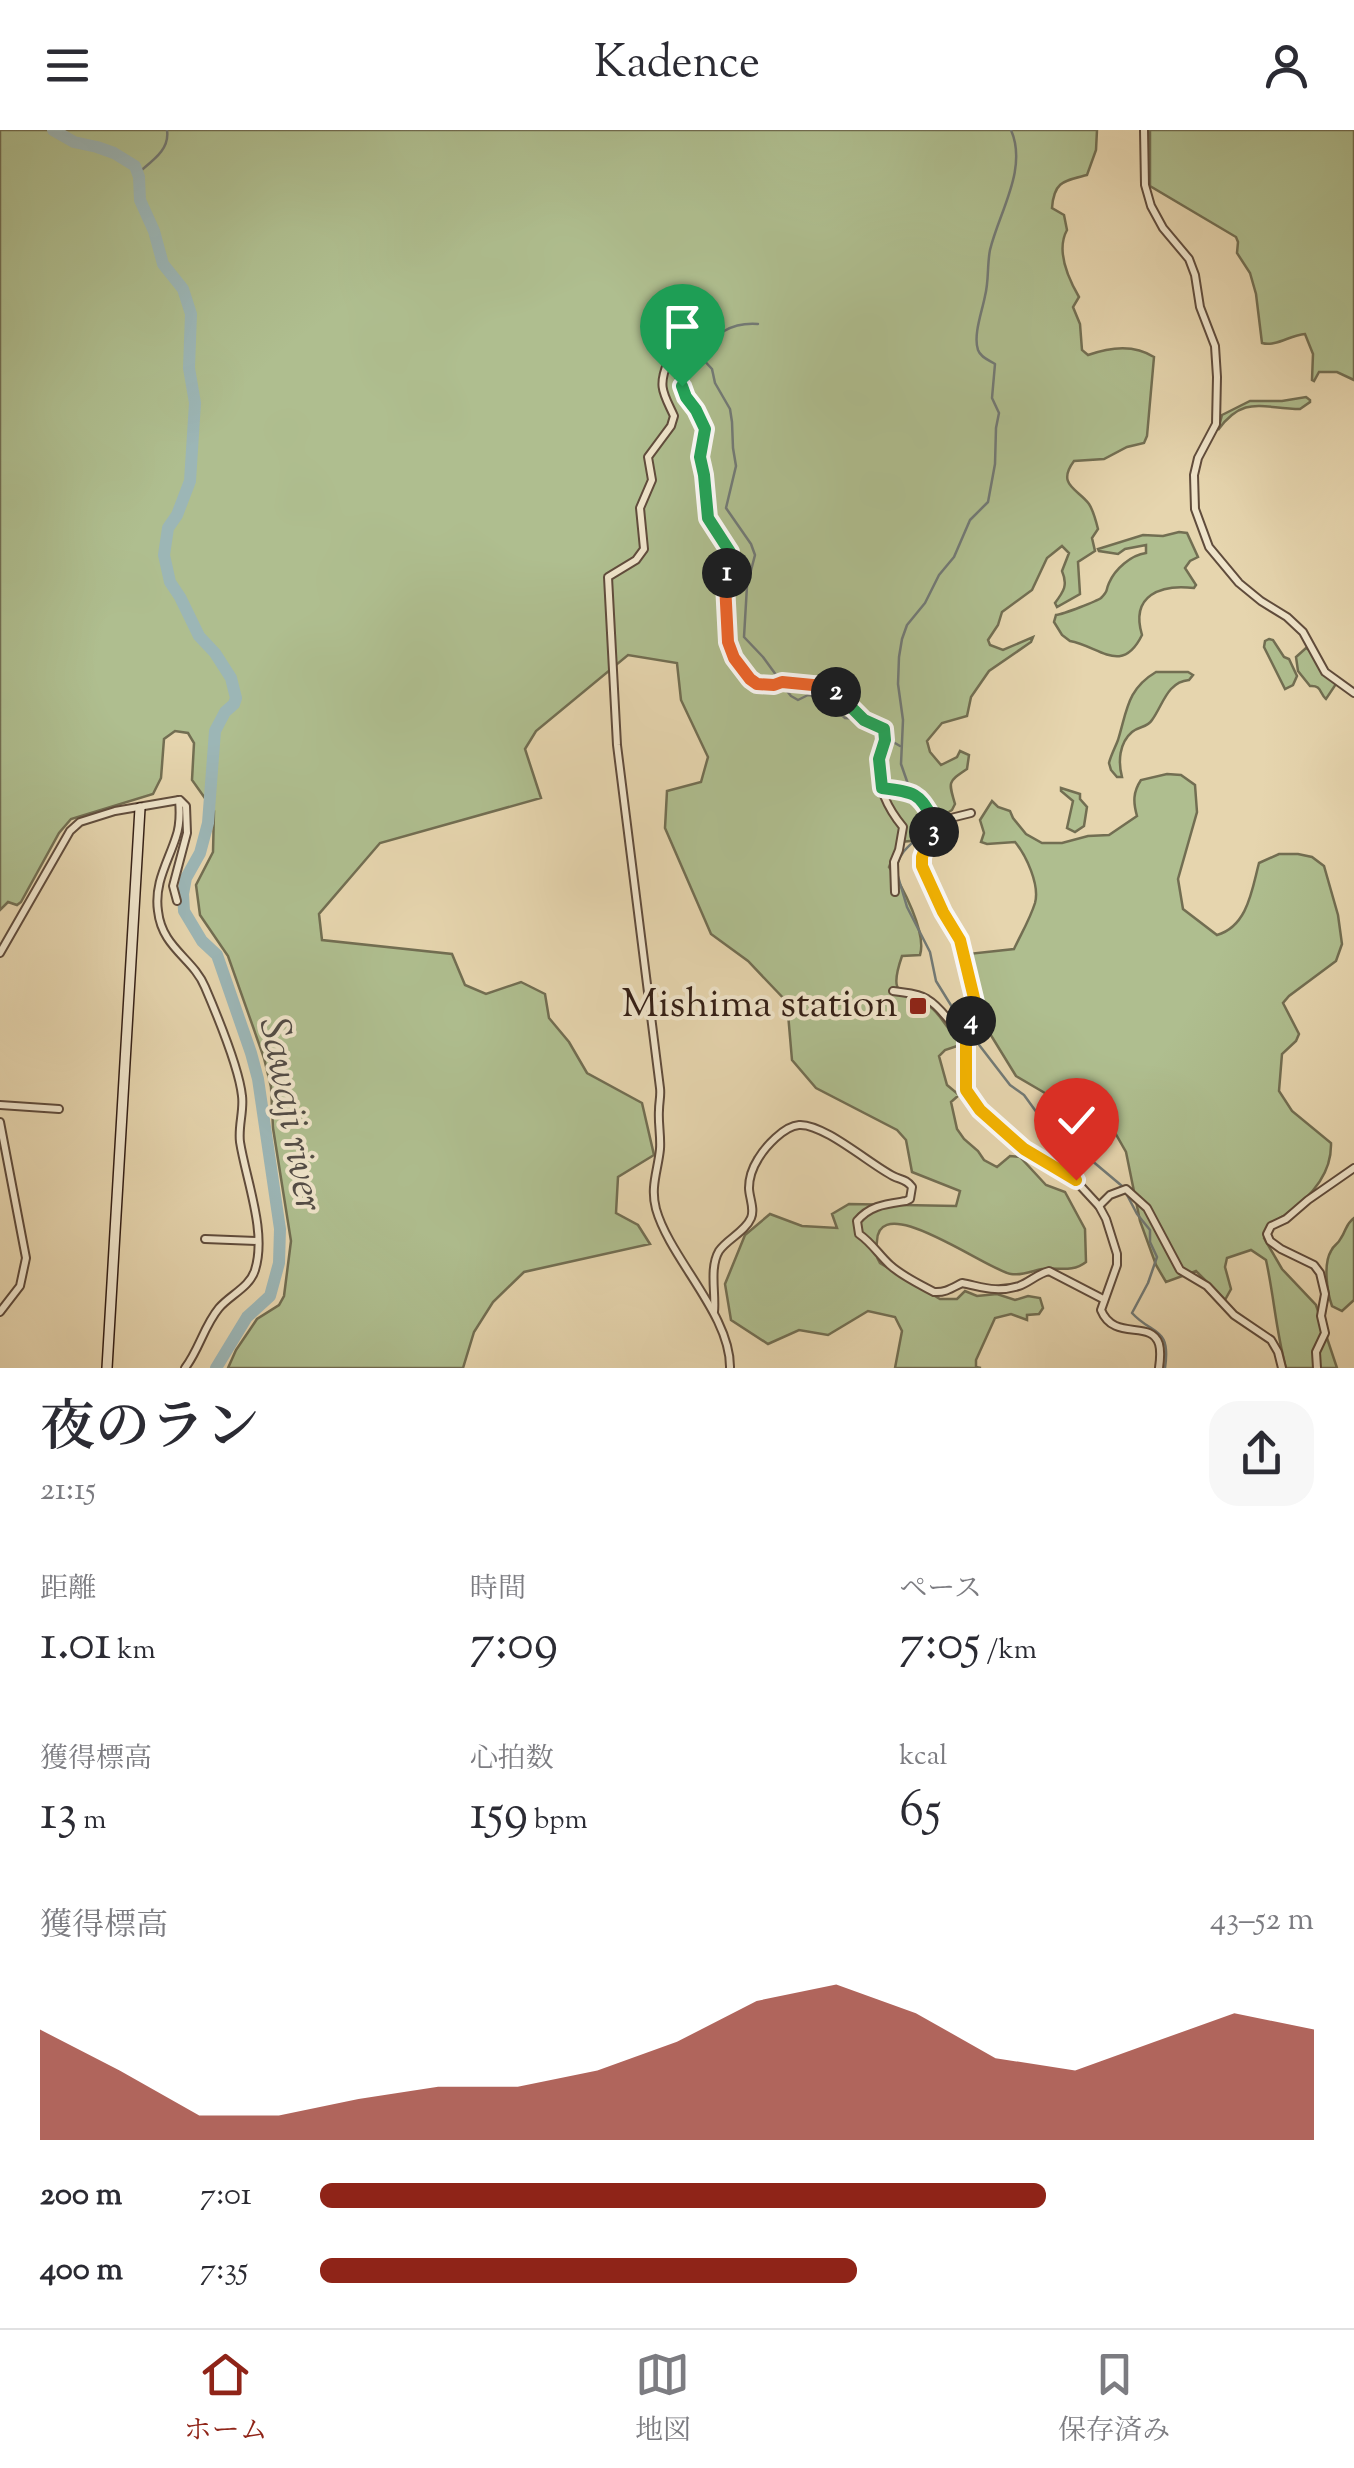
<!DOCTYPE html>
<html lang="ja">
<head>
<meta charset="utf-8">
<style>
  :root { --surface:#fff; --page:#f7f7f7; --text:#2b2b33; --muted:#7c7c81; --line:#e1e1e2; --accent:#8f2418 }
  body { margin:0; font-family:"Sorts Mill Goudy","Noto Serif JP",serif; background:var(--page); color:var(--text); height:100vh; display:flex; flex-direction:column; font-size:38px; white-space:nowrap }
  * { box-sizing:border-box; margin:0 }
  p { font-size:32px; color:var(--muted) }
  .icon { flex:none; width:55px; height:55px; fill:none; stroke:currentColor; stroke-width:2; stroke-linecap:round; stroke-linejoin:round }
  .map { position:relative; height:1238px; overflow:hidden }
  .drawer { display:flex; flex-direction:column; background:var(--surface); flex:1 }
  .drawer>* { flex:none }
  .pin { position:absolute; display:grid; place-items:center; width:85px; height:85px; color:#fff; margin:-102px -42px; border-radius:50% 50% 50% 0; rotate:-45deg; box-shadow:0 0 10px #0007 }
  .pin .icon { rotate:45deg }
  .km { position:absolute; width:50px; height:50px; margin:-25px; border-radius:50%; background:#222; color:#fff; font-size:28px; line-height:50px; text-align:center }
  .round { display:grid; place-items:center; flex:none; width:105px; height:105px; border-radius:30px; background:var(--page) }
  .head { display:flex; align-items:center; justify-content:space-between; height:170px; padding:0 40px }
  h1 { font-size:55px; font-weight:600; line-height:75px }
  .stats { display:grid; grid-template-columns:repeat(3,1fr); gap:15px; height:170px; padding:10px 40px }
  .stats div { display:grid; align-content:center }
  .stats b { font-size:50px; font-weight:600 }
  .stats small { font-size:28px; font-weight:400 }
  .stats p { font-size:28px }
  .chart { height:280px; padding:20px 40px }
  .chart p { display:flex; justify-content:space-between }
  .chart svg { width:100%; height:180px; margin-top:10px; fill:var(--accent); opacity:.7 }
  ul { padding:0 40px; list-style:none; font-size:32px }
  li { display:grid; grid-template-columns:160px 120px 1fr; align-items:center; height:75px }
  li i { height:25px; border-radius:12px; background:var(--accent) }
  header { display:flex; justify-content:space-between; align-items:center; height:130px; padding:0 40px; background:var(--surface); font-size:45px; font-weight:600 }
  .tab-bar { display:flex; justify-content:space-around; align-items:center; height:140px; border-top:2px solid var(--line); background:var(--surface); font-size:28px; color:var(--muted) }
  .tab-bar a { display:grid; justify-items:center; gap:5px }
  .tab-bar .current { color:var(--accent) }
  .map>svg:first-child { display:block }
  .green { fill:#afbe8f; stroke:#726e52; stroke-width:2.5 }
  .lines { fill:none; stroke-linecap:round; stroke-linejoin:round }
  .stream { stroke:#727a76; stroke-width:2.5 }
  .river { stroke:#9cb6b6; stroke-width:12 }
  .street-casing { stroke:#604c3c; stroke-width:10 }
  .secondary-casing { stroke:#341f16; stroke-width:12 }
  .street { stroke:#efe4ca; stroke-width:6 }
  .secondary { stroke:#efe4ca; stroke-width:9 }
  .split-1-casing { stroke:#fff; stroke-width:20 }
  .split-2-casing { stroke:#fff; stroke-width:20 }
  .split-3-casing { stroke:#fff; stroke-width:20 }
  .split-4-casing { stroke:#fff; stroke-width:20 }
  .split-5-casing { stroke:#fff; stroke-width:20 }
  .split-1 { stroke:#22a559; stroke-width:12 }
  .split-2 { stroke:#f0652b; stroke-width:12 }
  .split-3 { stroke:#22a559; stroke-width:12 }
  .split-4 { stroke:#f5b400; stroke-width:12 }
  .split-5 { stroke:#f5b400; stroke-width:12 }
  .poi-dot { fill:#8f2418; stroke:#efe4ca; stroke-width:4 }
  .labels { text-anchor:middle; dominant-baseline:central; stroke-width:8; stroke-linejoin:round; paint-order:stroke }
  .poi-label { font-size:40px; fill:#341f16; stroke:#efe4ca; text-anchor:end }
  .water-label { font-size:42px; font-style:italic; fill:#534c46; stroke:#efe4ca }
</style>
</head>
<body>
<header><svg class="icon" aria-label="menu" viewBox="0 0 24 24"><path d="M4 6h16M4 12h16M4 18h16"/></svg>Kadence<svg class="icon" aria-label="person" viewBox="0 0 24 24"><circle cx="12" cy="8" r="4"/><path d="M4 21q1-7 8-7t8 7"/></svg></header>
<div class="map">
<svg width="1354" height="1238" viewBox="0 0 1354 1238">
  <rect width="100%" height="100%" fill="#e6d5ae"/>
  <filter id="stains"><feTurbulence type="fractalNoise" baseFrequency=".002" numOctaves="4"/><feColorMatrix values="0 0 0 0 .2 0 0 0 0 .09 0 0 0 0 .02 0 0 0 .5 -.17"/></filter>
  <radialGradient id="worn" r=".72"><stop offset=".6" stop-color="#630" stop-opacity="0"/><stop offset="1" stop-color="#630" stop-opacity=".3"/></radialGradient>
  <g class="green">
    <path d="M0 0H1097L1096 20 1087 45C1064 51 1054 51 1052 78L1064 85 1067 100C1056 120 1068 148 1079 167L1073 177 1080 194 1082 220 1088 225C1110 217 1134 214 1154 227L1147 306 1144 313 1127 317 1104 329 1074 331C1056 355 1078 359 1089 374 1093 380 1096 391 1098 399L1092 408 1095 421 1078 432 1080 464 1057 477 1055 473C1064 461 1068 455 1062 441L1069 423 1062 416 1047 428 1032 460 1002 482 998 495 988 510 990 515 1003 520 1033 507 1031 512 989 541 971 567 967 586 942 593 927 611 930 622 941 635 957 627 960 621 969 625 967 639C948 652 948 651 955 674L952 680 941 687 923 710 899 712 889 737C902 755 927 803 920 825L902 826C885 875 909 856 933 879 943 888 948 902 960 910V915L945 920 939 926 947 955 959 965 951 972 957 999 964 1009 978 1021 984 1030 997 1037 1010 1026 1020 1027 1046 1055 1065 1062 1085 1099 1086 1132C1072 1143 1058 1137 1042 1139 1032 1141 1021 1146 1011 1144 988 1141 879 1059 877 1111 876 1121 875 1125 880 1133L940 1169H957L965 1161 977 1166 997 1164 1015 1170 1028 1166 1040 1168 1043 1178 1039 1184 1027 1185V1190L1011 1184 995 1188 976 1230V1237L981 1238H895L902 1201 895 1187 868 1181 828 1205 799 1200 768 1214 731 1190 725 1154 745 1105 770 1084 802 1096 837 1098 832 1084 849 1074 956 1076 960 1061 912 1042 906 1010 897 1000 816 958 792 930 787 872 748 831 711 804 665 698 667 661 701 652 708 627 681 570 677 533 628 525 536 601 525 619 541 668 380 713 319 784 322 810 452 824 465 855 486 864 521 852 545 864 549 888 569 912 587 943 642 973 654 1025 618 1047 616 1083 638 1095 650 1114 524 1142 493 1172 474 1202 463 1238H228L236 1220 257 1189 279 1175 284 1166 291 1111 273 998 271 957 264 928 228 826 200 785 196 755 213 722 214 681 192 650 194 613 188 603 175 601 164 609 161 648 153 664 71 689 59 703 21 772 17 775 8 772 0 780Z"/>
    <path d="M1150 0H1354V250L1337 242H1319L1314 251 1312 250 1313 224 1305 204C1290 205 1276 217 1262 213L1256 164 1250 143 1237 123 1238 112 1236 107 1150 56Z"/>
    <path d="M1306 267 1310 270V272L1300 279C1263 279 1244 264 1218 300L1222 285 1250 271H1282Z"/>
    <path d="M1179 402 1187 403 1198 427 1190 431 1185 438 1196 455 1194 458C1161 454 1130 465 1142 505 1122 546 1099 516 1070 511L1062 505 1054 492 1056 485C1064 484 1097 471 1101 468 1109 460 1105 462 1109 453 1115 439 1131 425 1146 423V415L1125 419 1118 424 1099 421 1098 419 1143 405 1163 406Z"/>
    <polygon points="1269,509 1273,510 1284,527 1289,529 1297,546 1293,555 1285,559 1264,517 1265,511"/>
    <path d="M1306 518 1311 521 1321 539 1336 554 1326 569C1319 563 1322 555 1310 556L1298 541 1296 527Z"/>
    <path d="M1156 542H1188L1193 545 1189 550C1167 552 1163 575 1152 590 1147 598 1139 596 1132 602 1119 613 1118 632 1122 647H1117L1111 640 1109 633C1111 625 1115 618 1118 610 1127 581 1127 559 1156 542Z"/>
    <path d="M1167 644 1181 645 1195 655 1197 682 1178 749 1183 779 1217 805C1248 796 1252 759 1259 733L1279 724H1298L1312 727 1324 736 1338 785 1342 814 1336 831 1289 866 1283 873 1299 904 1296 911 1282 924 1279 961 1292 981 1331 1013C1332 1044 1310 1068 1285 1085 1274 1092 1267 1094 1264 1108L1282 1139 1316 1175 1337 1238H1286C1276 1202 1274 1166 1266 1130L1251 1120 1227 1128 1225 1137 1231 1159 1225 1170 1196 1141 1166 1152 1156 1135 1140 1091 1126 1022 1114 1001 1079 983 1016 946 984 894 968 824 1014 819C1021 804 1030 789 1035 773 1040 755 1026 725 1015 712L987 714 981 712 984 703 980 690 992 671 998 677 1010 681 1013 688 1026 704 1042 713H1062L1088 706 1109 705 1137 686C1133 672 1133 662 1141 650Z"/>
    <polygon points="1061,658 1080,664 1080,669 1087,677 1084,696 1075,702 1067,698 1073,671 1061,661"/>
    <path d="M1354 1088V1170L1342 1181 1332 1176C1327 1162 1323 1134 1331 1121 1335 1113 1337 1116 1341 1108 1347 1099 1345 1095 1354 1088Z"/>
  </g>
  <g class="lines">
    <g class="stream">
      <path d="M138 43C152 31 170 20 167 0"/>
      <path d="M758 194C731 192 714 204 700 226L712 239 715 253 730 279 732 292 733 318 736 336 726 378 751 414 755 425 747 456 744 507 763 527 779 549"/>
      <polyline points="783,556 791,566 798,570 808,565 821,567 845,588 857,589 871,598"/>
      <polyline points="888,609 900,616"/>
      <path d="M909 657 901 634 903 590 898 554 899 527 902 509 907 495 925 473 939 445 954 427 970 390 988 372 995 334 996 298 999 283 992 268 995 234C989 230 981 228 978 220 973 205 982 182 985 166 989 151 987 135 990 120 999 82 1028 39 1011 0"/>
      <path d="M897 735C901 719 914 713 924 701L920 681 911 666"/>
      <polyline points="897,743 907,777 930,822 936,851 965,898"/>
      <polyline points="973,907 1010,955 1024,965 1040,987 1122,1056"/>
      <path d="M1126 1063 1137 1084 1150 1100V1112L1157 1127 1148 1153 1132 1183C1153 1206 1171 1196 1165 1238"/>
    </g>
    <polyline class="river" points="53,0 74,12 97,17 114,23 135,36 139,47 140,70 154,101 163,134 183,159 191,184 189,238 195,273 190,351 177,385 168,398 164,425 170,452 180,467 199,506 215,523 231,548 236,568 234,574 225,582 215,601 208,693 200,723 186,748 183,764 184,781 202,811 217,825 251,923 258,949 280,1099 279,1133 270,1166 247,1187 216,1238"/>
    <defs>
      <g id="street">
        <polyline points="1144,0 1145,55 1151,76 1163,98 1189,129 1195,145 1200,177 1215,216 1217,247 1216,294 1198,328 1194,345 1195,379 1209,417 1239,453 1261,471 1287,487 1303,502 1325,542 1354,563"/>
        <path d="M882 658C922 662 917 664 938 696"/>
        <path d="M179 670C180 681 180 696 176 707 168 732 154 753 158 781 162 818 193 828 205 857 217 885 239 937 242 966 244 981 238 996 240 1012 246 1050 267 1102 255 1140 250 1157 230 1165 219 1178 204 1196 199 1220 185 1238"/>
        <path d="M971 683 947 689 938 696 926 716 922 727 923 736 943 782 960 810 973 863 974 881 966 906 965 960 980 980 997 996 1024 1019 1075 1050 1099 1076 1106 1089 1117 1124V1135L1101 1180C1114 1212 1151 1189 1159 1214 1161 1221 1160 1231 1159 1238"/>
        <polyline points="177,771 173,756 187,703 186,676 180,670"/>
        <polyline points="0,823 70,701 80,692 115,681 179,670"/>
        <path d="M893 861C904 863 918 863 927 869 943 878 950 896 966 906"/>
        <polyline points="0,975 59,979"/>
        <polyline points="0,992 26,1128 20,1156 0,1182"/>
        <polyline points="1099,1076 1110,1065 1126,1059 1147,1078 1180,1140 1207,1156 1234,1185 1271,1210 1278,1222 1282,1238"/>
        <polyline points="205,1109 258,1111"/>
        <path d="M714 1182C716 1164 709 1138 719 1121 727 1109 745 1102 751 1088 755 1079 749 1067 749 1058 749 1047 753 1037 758 1029 765 1017 784 996 799 995 823 993 871 1035 893 1046 901 1050 906 1049 912 1057L910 1069 906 1071C887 1074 870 1075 857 1091L859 1104C872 1113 879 1125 890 1135 902 1146 919 1154 934 1162 945 1163 952 1158 962 1153 983 1157 996 1163 1019 1156 1030 1152 1037 1144 1049 1141L1103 1169"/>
        <path d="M730 1238C731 1185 670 1129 656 1079 650 1057 658 1040 660 1019 661 1006 658 993 659 980 659 972 661 966 660 958L617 615 608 447 636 430 644 419 640 378 652 350 648 327 671 296 674 286C664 264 657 257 668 232L677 240 686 267 696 280 705 299 700 327 704 345 708 388 731 426 725 454 728 477 727 503 734 528 750 549 757 554 774 555 783 552 828 557 864 590 884 599C885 611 880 619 879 630 876 655 888 679 903 697L899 720 894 732 895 762"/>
        <polyline points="1317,1238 1316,1222 1325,1203 1321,1186 1325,1164 1320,1143 1314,1135 1281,1119 1270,1111 1267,1104 1271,1096 1286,1089 1308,1070 1354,1038"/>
      </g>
      <polyline id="secondary" points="107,1238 140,678"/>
    </defs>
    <use href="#street" class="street-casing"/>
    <use href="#secondary" class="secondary-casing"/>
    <use href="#street" class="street"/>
    <use href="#secondary" class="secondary"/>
  </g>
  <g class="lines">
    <defs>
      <polyline id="split-1" points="682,256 686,267 696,280 705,299 700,327 704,345 708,388 730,422 731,429 727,443"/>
      <polyline id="split-2" points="727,443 725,454 728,512 734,528 750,549 757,554 774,555 782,552 823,556 836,562"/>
      <path id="split-3" d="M836 562 864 590 884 599 885 610 879 629 882 658C922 663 917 664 938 696L934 702"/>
      <polyline id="split-4" points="934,702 926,716 922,727 922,736 943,782 960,810 975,872 971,891"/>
      <polyline id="split-5" points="971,891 966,906 966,960 980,980 1024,1019 1076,1050"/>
    </defs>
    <use href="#split-1" class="split-1-casing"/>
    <use href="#split-2" class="split-2-casing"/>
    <use href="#split-3" class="split-3-casing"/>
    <use href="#split-4" class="split-4-casing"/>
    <use href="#split-5" class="split-5-casing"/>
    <use href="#split-1" class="split-1"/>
    <use href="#split-2" class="split-2"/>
    <use href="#split-3" class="split-3"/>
    <use href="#split-4" class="split-4"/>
    <use href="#split-5" class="split-5"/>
  </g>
  <rect class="poi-dot" x="908" y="866" width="20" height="20" rx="5"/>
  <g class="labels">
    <g class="poi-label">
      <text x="898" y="876">Mishima station</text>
    </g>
    <g class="water-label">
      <text transform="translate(289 985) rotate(79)">Sawaji river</text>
    </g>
  </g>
  <rect width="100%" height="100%" filter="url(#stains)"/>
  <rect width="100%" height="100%" fill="url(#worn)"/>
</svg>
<div class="pin" style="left:682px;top:256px;background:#1e9e55"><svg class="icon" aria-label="arrive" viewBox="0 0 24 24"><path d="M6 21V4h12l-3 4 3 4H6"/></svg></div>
<div class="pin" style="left:1076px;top:1050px;background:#d93025"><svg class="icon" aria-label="check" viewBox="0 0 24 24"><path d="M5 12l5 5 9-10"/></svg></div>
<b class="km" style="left:727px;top:443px">1</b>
<b class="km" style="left:836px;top:562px">2</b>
<b class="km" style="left:934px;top:702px">3</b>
<b class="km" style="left:971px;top:891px">4</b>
</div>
<section class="drawer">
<div class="head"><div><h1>夜のラン</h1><p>21:15</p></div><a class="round"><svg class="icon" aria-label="share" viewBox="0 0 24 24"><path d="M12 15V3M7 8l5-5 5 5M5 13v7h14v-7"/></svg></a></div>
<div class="stats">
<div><p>距離</p><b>1.01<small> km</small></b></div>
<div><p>時間</p><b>7:09</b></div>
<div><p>ペース</p><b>7:05<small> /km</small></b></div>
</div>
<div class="stats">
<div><p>獲得標高</p><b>13<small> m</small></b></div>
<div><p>心拍数</p><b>159<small> bpm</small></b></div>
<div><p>kcal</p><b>65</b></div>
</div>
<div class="chart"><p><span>獲得標高</span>43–52 m</p>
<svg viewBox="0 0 160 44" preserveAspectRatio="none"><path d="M0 44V17L10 27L20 38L30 38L40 34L50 31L60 31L70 27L80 20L90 10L100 6L110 13L120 24L130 27L140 20L150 13L160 17V44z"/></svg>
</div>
<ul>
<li><b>200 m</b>7:01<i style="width:73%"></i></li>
<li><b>400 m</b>7:35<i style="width:54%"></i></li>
</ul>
</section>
<nav class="tab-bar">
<a class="current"><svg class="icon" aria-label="home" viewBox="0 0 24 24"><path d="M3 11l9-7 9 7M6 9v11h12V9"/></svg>ホーム</a>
<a><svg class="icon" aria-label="map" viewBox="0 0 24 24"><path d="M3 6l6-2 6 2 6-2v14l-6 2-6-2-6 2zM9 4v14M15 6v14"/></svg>地図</a>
<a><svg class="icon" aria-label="saved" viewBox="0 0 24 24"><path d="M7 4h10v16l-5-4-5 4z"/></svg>保存済み</a>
</nav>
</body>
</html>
